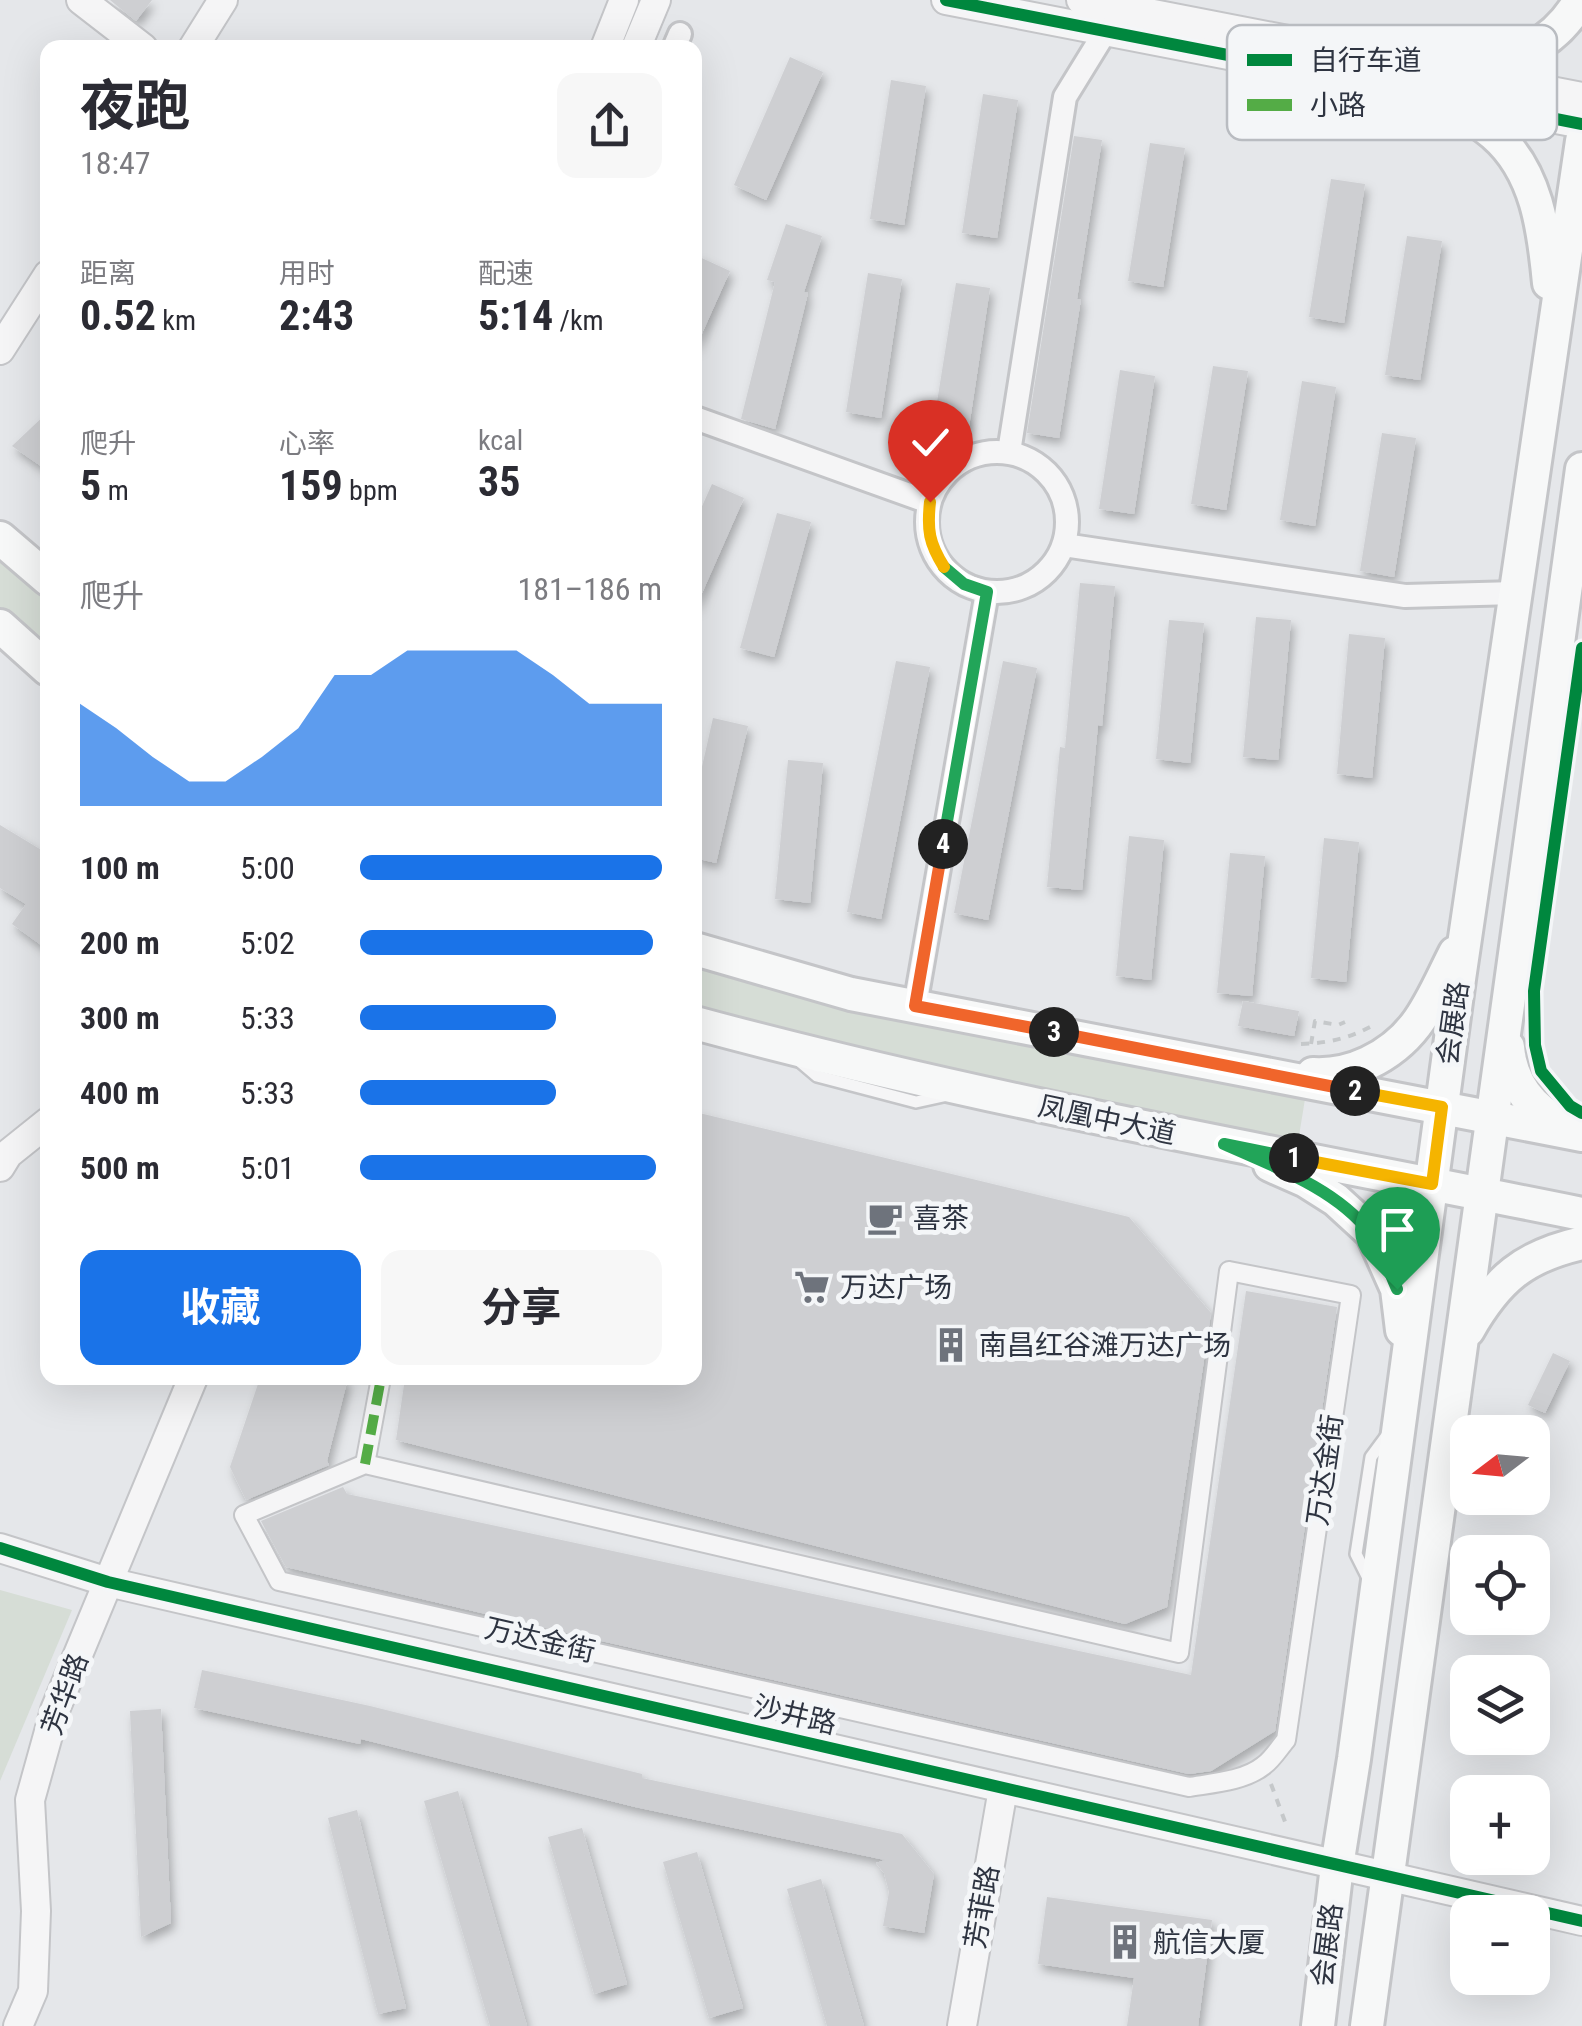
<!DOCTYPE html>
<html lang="zh">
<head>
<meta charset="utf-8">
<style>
  :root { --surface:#fff; --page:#f7f7f7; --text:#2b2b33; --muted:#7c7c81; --accent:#1a73e8 }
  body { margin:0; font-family:"Roboto Condensed","Noto Sans SC",sans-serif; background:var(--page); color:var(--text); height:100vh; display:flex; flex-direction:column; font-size:38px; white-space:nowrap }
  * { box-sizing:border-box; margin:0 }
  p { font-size:32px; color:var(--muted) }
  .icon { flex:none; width:55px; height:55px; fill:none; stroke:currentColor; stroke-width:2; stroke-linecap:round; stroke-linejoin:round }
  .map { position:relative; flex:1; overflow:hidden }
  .details { position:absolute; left:40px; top:40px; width:662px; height:1345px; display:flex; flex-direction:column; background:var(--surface); border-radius:20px; box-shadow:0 10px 40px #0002 }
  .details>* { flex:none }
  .needle { width:65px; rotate:254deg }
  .buttons { position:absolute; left:1450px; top:1415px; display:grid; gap:20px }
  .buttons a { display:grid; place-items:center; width:100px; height:100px; border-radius:20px; background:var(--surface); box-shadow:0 10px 40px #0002; font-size:50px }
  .pin { position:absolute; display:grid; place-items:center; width:85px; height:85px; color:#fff; margin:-102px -42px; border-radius:50% 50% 50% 0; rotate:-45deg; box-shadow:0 0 10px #0007 }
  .pin .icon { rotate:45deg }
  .km { position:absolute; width:50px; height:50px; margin:-25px; border-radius:50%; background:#222; color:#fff; font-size:28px; line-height:50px; text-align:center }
  .round { display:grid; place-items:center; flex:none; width:105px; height:105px; border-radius:20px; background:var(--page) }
  .headline { display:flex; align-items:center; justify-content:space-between; height:170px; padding:0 40px }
  h1 { font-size:55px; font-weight:700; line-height:75px }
  .stats { display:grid; grid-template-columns:repeat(3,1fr); gap:15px; height:170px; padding:10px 40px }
  .stats div { display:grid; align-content:center }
  .stats b { font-size:42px; font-weight:700 }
  .stats small { font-size:28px; font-weight:400 }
  .stats p { font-size:28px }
  .chart { height:280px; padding:20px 40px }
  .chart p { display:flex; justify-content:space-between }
  .chart svg { width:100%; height:180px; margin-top:10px; fill:var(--accent); opacity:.7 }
  .cta { display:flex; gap:20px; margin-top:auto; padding:20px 40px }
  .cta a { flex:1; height:115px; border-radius:20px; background:var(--accent); color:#fff; font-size:40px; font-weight:700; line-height:115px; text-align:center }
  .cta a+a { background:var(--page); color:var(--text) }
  ul { padding:0 40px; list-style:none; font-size:32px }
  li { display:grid; grid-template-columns:160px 120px 1fr; align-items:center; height:75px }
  li i { height:25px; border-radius:12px; background:var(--accent) }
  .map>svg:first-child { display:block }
  .green { fill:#d6ddd6 }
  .building { fill:#cecfd2; filter:url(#shadow) }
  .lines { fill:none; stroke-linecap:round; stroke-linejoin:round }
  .service-casing { stroke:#c4c5c8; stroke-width:16 }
  .pedestrian-casing { stroke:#c4c5c8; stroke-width:22 }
  .minor-casing { stroke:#c4c5c8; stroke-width:28 }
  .tertiary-casing { stroke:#c4c5c8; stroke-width:32 }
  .secondary-casing { stroke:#c4c5c8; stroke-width:38 }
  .path { stroke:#c5c8ca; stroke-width:4; stroke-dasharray:8 8; stroke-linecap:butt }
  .service { stroke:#f5f5f6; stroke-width:11 }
  .pedestrian { stroke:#f5f5f6; stroke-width:18 }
  .minor { stroke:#f5f5f6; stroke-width:22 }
  .tertiary { stroke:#f5f5f6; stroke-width:28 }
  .secondary { stroke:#f7f8f8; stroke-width:32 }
  .quiet { stroke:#54ac46; stroke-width:10; stroke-dasharray:20 10; stroke-linecap:butt }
  .cycleway-casing { stroke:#f4f6f8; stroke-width:19 }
  .cycleway { stroke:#00873e; stroke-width:12 }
  .split-1-casing { stroke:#fff; stroke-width:20 }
  .split-2-casing { stroke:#fff; stroke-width:20 }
  .split-3-casing { stroke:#fff; stroke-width:20 }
  .split-4-casing { stroke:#fff; stroke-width:20 }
  .split-5-casing { stroke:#fff; stroke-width:20 }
  .split-6-casing { stroke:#fff; stroke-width:20 }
  .split-1 { stroke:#22a559; stroke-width:12 }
  .split-2 { stroke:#f5b400; stroke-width:12 }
  .split-3 { stroke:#f0652b; stroke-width:12 }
  .split-4 { stroke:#f0652b; stroke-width:12 }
  .split-5 { stroke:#22a559; stroke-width:12 }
  .split-6 { stroke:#f5b400; stroke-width:12 }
  .labels { text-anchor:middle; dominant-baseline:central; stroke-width:10; stroke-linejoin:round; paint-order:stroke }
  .street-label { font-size:28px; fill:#2e3441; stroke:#f4f6f8 }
  .poi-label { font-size:28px; fill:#2e3441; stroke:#f4f6f8; text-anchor:start }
  .key { fill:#f4f6f8; stroke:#b9bcc1; stroke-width:2.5 }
  .key-label { font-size:28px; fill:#2e3441 }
</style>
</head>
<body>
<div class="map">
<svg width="1582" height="2026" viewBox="0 0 1582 2026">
  <defs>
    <filter id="shadow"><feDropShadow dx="3.5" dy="6" stdDeviation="5" flood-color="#0004"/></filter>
  </defs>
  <rect width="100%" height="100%" fill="#e5e7ea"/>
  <g class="green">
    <polygon points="0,550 47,594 47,659 0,614"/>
    <polygon points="695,961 1306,1093 1298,1142 981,1080 695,1011"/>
    <polygon points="0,1590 72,1610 0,1781"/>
  </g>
  <g class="building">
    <polygon points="110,0 152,0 136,21"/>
    <polygon points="790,57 823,72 766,200 734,185"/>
    <polygon points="891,80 926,86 904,225 870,219"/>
    <polygon points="983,94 1018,100 997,238 962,233"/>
    <polygon points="1074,136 1102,140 1077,299 1081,299 1059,438 1027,433"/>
    <polygon points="1150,143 1185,148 1163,287 1128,281"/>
    <polygon points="1331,179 1365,184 1344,323 1309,317"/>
    <polygon points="786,224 822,236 804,292 808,293 775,429 741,419 775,282 767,280"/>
    <polygon points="1407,236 1442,241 1420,380 1385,375"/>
    <polygon points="695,255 730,271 695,349"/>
    <polygon points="868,273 902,279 881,418 846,412"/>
    <polygon points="956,283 990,288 969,427 934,421"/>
    <polygon points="1213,366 1248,371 1226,510 1191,504"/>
    <polygon points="1120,370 1155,376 1134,514 1099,509"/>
    <polygon points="1302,381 1336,387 1315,526 1280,520"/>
    <polygon points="48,412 48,471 12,446"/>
    <polygon points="1382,433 1416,438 1394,577 1360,571"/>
    <polygon points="712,484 744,498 695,609 695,522"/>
    <polygon points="777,513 811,522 774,657 740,648"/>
    <polygon points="1080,583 1115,586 1102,726 1098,725 1082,890 1047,887 1060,747 1065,748"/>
    <polygon points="1256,617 1291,620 1278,760 1243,757"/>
    <polygon points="1169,620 1204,623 1190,763 1156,759"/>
    <polygon points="1349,634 1385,638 1372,778 1337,774"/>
    <polygon points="896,661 930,667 881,919 847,912"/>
    <polygon points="1003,661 1037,668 988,920 954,913"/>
    <polygon points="713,718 748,726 716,863 695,858 695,798"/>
    <polygon points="788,760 823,763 810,903 775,899"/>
    <polygon points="0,825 48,854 48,950 12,924 26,904 0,888"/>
    <polygon points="1129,836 1164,840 1151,980 1116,976"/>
    <polygon points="1324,838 1359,842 1346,982 1311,978"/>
    <polygon points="1230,853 1265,856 1252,996 1217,993"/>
    <polygon points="1243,1001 1299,1011 1294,1036 1238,1026"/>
    <polygon points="695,1112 1129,1217 1211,1313 1167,1607 1125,1624 396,1440 405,1378 695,1378"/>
    <polygon points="1246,1291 1337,1307 1275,1731 1211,1771 1189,1774 588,1638 286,1567 261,1521 343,1487 347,1494 1191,1675"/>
    <polygon points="1553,1353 1570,1361 1545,1413 1528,1405"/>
    <polygon points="260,1378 348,1378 327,1461 329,1465 246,1500 230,1467"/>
    <polygon points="202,1670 370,1706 642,1774 642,1778 902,1834 934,1874 924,1933 883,1926 889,1892 884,1873 876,1863 885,1860 635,1807 361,1739 360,1744 194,1708"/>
    <polygon points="161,1709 171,1923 141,1937 130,1711"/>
    <polygon points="458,1791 527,2026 490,2026 424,1801"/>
    <polygon points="357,1810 406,2008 378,2014 328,1818"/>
    <polygon points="582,1828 627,1984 594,1994 548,1837"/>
    <polygon points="697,1852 743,2008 709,2018 663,1862"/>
    <polygon points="821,1879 864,2026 827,2026 787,1889"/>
    <polygon points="1047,1897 1212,1920 1198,2026 1127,2026 1134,1978 1038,1964"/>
  </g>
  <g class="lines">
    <defs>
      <g id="service">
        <polyline points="797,1059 817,1076 916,1102 948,1095"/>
        <polyline points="1369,1580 1356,1554 1371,1457 1388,1434"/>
      </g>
      <g id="pedestrian">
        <path d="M1229 1271 1351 1295 1286 1740C1279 1748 1272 1760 1263 1766 1244 1781 1213 1783 1189 1787L279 1581 244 1515 365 1464 1179 1653Z"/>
        <polyline points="365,1464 381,1378"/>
      </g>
      <g id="minor">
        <polyline points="674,48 680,34"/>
        <polyline points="695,418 929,502"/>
        <circle cx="997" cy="522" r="70"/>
        <polyline points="1009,452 1065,97 1105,32"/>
        <polyline points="1064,545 1405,596 1516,593"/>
        <polyline points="915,1006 987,592"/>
      </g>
      <g id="tertiary">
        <polyline points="81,0 143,48"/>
        <polyline points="946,0 1582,124"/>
        <polyline points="1081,0 1582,97"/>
        <polyline points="193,48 223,0"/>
        <polyline points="605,48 624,0"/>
        <polyline points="636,48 656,0"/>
        <polyline points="0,350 48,275"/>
        <polyline points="0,1167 8,1154 48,1122"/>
        <polyline points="0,1548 108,1582 1582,1921"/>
        <polyline points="18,2026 33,1991 36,1911 30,1800 55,1710 193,1378"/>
        <polyline points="962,2026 1003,1789"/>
      </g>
      <g id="secondary">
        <path d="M1448 71C1504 60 1550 54 1580 0"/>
        <path d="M1444 97C1460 109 1478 121 1494 134 1537 171 1544 230 1549 283"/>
        <polyline points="0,538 48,579"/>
        <polyline points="0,626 48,669"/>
        <polyline points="695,949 851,994 1582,1135"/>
        <path d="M695 1023C987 1102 1285 1154 1582 1214"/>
        <path d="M1508 1047C1511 1084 1531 1109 1563 1125"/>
        <path d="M1313 1074C1332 1075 1351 1071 1368 1063 1419 1039 1431 1000 1455 953"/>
        <polyline points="1270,1165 1306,1181 1336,1200 1372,1233 1397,1289 1402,1330"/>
        <path d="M1468 1330C1497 1279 1524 1256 1582 1243"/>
        <polyline points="1318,2026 1337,1866 1354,1759 1459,979 1582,141"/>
        <polyline points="1367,2026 1582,469"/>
      </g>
    </defs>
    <use href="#service" class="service-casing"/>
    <use href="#pedestrian" class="pedestrian-casing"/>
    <use href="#minor" class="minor-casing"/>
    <use href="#tertiary" class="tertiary-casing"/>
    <use href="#secondary" class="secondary-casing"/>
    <g class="path">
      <path d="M1301 1044C1327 1043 1347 1039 1370 1027"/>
      <polyline points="1311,1044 1315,1021 1338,1025 1345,1022"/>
      <polyline points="1271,1784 1287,1827"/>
    </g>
    <use href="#service" class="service"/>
    <use href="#pedestrian" class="pedestrian"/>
    <use href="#minor" class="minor"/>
    <use href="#tertiary" class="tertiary"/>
    <use href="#secondary" class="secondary"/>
    <polyline class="quiet" points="365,1464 381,1378"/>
    <defs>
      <g id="cycleway">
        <polyline points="946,0 1582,124"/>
        <polyline points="1582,648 1534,991 1535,1045 1541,1071 1570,1106 1582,1113"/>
        <polyline points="0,1548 108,1582 1582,1921"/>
      </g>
    </defs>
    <use href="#cycleway" class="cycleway-casing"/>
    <use href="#cycleway" class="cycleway"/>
  </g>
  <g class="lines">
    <defs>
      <path id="split-1" d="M1294 1158 1224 1144C1273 1166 1337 1189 1370 1233 1382 1248 1389 1272 1397 1289"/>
      <polyline id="split-2" points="1294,1158 1432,1184 1442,1107 1355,1091"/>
      <polyline id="split-3" points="1054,1032 1355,1091"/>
      <polyline id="split-4" points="943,844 915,1006 1054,1032"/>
      <polyline id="split-5" points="943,844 987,592 964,584 944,567"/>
      <path id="split-6" d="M930 502C927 530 929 543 944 567"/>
    </defs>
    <use href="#split-1" class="split-1-casing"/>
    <use href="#split-2" class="split-2-casing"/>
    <use href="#split-3" class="split-3-casing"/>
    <use href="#split-4" class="split-4-casing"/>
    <use href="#split-5" class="split-5-casing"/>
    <use href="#split-6" class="split-6-casing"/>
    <use href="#split-1" class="split-1"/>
    <use href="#split-2" class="split-2"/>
    <use href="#split-3" class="split-3"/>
    <use href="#split-4" class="split-4"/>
    <use href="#split-5" class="split-5"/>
    <use href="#split-6" class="split-6"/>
  </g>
  <defs>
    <symbol id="cafe-bare" viewBox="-9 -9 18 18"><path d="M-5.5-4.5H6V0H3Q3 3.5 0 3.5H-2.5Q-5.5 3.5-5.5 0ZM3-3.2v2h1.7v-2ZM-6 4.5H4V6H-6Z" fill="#6e737c" stroke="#f4f6f8" stroke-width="2.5" paint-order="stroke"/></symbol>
    <symbol id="supermarket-bare" viewBox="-9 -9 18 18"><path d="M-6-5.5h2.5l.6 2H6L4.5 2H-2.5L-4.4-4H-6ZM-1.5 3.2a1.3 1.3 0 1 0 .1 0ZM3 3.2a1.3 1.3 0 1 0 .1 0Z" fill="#6e737c" stroke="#f4f6f8" stroke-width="2.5" paint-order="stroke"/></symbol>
    <symbol id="building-bare" viewBox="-9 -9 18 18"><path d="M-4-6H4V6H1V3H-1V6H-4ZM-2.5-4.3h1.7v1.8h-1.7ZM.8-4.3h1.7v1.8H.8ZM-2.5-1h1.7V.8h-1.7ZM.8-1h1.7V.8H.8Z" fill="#6e737c" stroke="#f4f6f8" stroke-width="2.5" paint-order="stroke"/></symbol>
  </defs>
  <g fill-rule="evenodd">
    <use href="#cafe-bare" x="860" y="1193" width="50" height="50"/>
    <use href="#supermarket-bare" x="787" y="1262" width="50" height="50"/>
    <use href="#building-bare" x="926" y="1320" width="50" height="50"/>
    <use href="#building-bare" x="1100" y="1917" width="50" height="50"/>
  </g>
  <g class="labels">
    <g class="street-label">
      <text transform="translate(1453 1023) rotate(-82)">会展路</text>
      <text transform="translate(1107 1120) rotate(12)">凤凰中大道</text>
      <text transform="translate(1325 1470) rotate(-82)">万达金街</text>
      <text transform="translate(540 1640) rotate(13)">万达金街</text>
      <text transform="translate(65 1694) rotate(-70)">芳华路</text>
      <text transform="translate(795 1715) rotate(13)">沙井路</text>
      <text transform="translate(982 1907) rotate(-80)">芳菲路</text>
      <text transform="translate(1327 1945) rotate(-83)">会展路</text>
    </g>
    <g class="poi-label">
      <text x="913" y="1218">喜茶</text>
      <text x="840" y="1287">万达广场</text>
      <text x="979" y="1345">南昌红谷滩万达广场</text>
      <text x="1153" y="1942">航信大厦</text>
    </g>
  </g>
  <rect x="1227" y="25" width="330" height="115" rx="15" class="key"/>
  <rect x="1247" y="54" width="45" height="12" fill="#00873e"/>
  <rect x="1247" y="99" width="45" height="12" fill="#54ac46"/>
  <g class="key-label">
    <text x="1310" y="70">自行车道</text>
    <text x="1310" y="115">小路</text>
  </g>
</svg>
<div class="buttons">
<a><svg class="needle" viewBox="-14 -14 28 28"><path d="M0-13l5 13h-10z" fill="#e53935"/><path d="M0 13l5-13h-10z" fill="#7c7c81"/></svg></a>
<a><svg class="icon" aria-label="locate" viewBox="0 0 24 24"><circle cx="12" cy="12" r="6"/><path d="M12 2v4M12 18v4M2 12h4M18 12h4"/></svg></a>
<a><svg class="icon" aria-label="layers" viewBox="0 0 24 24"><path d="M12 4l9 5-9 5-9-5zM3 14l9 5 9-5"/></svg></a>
<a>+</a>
<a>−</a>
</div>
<div class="pin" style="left:1397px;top:1289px;background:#1e9e55"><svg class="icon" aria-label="arrive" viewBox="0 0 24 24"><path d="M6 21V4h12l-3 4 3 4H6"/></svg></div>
<div class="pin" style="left:930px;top:502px;background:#d93025"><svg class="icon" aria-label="check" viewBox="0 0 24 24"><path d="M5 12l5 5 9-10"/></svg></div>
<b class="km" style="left:1294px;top:1158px">1</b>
<b class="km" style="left:1355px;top:1091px">2</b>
<b class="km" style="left:1054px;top:1032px">3</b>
<b class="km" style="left:943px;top:844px">4</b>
<section class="details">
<div class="headline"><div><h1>夜跑</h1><p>18:47</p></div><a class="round"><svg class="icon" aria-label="share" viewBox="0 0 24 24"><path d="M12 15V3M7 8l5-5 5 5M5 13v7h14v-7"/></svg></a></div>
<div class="stats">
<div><p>距离</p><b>0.52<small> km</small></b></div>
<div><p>用时</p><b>2:43</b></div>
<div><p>配速</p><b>5:14<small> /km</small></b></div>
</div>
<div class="stats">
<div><p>爬升</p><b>5<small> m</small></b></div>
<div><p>心率</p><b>159<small> bpm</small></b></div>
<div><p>kcal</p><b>35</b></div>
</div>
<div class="chart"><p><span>爬升</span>181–186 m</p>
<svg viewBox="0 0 160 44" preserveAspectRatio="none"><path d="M0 44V19L10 25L20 32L30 38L40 38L50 32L60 25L70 12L80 12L90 6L100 6L110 6L120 6L130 12L140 19L150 19L160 19V44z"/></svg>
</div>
<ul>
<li><b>100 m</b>5:00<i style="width:100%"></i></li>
<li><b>200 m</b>5:02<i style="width:97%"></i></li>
<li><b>300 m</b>5:33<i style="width:65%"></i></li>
<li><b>400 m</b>5:33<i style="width:65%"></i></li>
<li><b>500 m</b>5:01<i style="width:98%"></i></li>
</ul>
<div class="cta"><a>收藏</a><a>分享</a></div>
</section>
</div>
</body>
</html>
